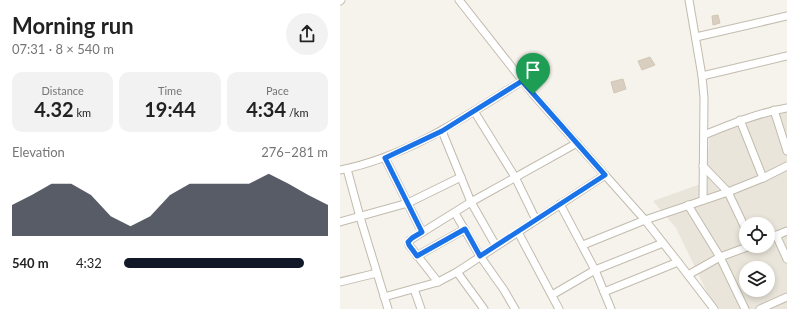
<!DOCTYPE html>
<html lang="en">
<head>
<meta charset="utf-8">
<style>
  :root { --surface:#fff; --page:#f2f2f2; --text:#222; --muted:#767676; --accent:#111827 }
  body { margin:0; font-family:Lato,sans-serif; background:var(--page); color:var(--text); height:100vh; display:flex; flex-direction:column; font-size:15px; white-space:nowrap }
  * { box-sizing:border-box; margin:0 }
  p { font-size:13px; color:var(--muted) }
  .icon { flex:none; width:22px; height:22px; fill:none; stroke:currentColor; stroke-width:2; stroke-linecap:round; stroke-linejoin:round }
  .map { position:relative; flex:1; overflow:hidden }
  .details { display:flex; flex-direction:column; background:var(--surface); width:340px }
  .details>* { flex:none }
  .fabs { position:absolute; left:399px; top:217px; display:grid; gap:8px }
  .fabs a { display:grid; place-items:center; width:36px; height:36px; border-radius:50%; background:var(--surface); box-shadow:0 2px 6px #0003; font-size:20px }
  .pin { position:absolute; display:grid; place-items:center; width:34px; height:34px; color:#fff; margin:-41px -17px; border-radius:50% 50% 50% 0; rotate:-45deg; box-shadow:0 0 4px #0007 }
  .pin .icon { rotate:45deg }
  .round { display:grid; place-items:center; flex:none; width:42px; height:42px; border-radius:21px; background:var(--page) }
  .head { display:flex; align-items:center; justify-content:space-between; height:68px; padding:0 12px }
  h1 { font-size:22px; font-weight:700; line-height:30px }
  .metrics { display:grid; grid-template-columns:repeat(3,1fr); gap:6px; height:68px; padding:4px 12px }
  .metrics div { display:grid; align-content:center; border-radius:10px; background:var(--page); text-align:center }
  .metrics b { font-size:20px; font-weight:700 }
  .metrics small { font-size:11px; font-weight:400 }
  .metrics p { font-size:11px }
  .chart { height:112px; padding:8px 12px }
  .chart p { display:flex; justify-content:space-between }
  .chart svg { width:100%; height:72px; margin-top:4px; fill:var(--accent); opacity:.7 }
  ul { padding:0 12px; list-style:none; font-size:13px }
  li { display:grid; grid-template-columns:64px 48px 1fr; align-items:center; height:30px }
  li i { height:10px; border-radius:5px; background:var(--accent) }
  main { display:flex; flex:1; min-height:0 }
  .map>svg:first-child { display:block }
  .residential { fill:#eae5da; fill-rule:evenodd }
  .building { fill:#d8cfc1; stroke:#d3c7b4 }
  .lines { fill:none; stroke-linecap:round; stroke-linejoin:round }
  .street-casing { stroke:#c2bbae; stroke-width:9 }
  .street { stroke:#fff; stroke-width:7 }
  .route-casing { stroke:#fff; stroke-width:8 }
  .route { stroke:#1a73e8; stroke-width:5 }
</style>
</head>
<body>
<main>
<section class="details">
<div class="head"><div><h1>Morning run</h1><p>07:31 · 8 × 540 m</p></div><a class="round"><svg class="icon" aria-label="share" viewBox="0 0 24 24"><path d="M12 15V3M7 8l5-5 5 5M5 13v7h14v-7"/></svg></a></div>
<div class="metrics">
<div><p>Distance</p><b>4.32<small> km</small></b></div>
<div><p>Time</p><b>19:44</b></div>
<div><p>Pace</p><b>4:34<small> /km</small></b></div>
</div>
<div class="chart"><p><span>Elevation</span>276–281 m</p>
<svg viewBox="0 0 160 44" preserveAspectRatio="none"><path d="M0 44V25L10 19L20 12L30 12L40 19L50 32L60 38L70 32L80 19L90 12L100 12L110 12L120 12L130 6L140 12L150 19L160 25V44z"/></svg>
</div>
<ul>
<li><b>540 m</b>4:32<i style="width:88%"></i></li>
</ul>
</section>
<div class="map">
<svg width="447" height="309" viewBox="0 0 447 309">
  <rect width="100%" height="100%" fill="#f6f3ec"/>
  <path class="residential" d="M447 109V309H375L336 228 313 201 366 182 370 128 411 114ZM406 224H428V246H406ZM406 268H428V290H406Z"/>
  <g class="building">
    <polygon points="378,15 380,23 373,25 372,16"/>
    <polygon points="310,57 315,65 302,70 298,61"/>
    <polygon points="283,79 286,89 274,93 271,82"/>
  </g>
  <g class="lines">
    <defs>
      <g id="street">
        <polyline points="119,0 193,94 305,220 338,262 374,309"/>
        <polyline points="349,0 362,76 364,98 363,200"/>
        <polyline points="0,1 1,0"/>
        <polyline points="356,37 447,16"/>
        <polyline points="362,76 447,56"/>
        <polyline points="434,110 447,151"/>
        <polyline points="134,111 175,177 196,220"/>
        <polyline points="400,120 423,178"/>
        <polyline points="102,131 131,202 156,246"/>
        <path d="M364 135C391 124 418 113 447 108"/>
        <polyline points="45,158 82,232"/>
        <polyline points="363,166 388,192 406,230"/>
        <polyline points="7,169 20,217 48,309"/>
        <path d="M0 170C67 157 125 117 182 81"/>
        <polyline points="220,204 255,270 271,309"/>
        <polyline points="348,205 380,257 405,309"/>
        <polyline points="115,213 140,256 164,290 175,309"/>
        <polyline points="0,222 68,203 121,177"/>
        <polyline points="178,232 219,309"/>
        <polyline points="436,235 447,259"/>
        <polyline points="428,239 447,231"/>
        <polyline points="243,245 305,220 388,192 423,178 447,166"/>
        <polyline points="77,256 125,229"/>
        <polyline points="117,272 144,309"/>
        <polyline points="348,275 380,257 410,246"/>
        <polyline points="0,282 37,273"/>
        <polyline points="98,282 69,245 70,240 131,202 237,143"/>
        <polyline points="74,289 81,309"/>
        <polyline points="264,292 338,262"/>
        <polyline points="212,295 255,270 323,243"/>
        <polyline points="44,297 98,282 117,272 265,175"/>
        <polyline points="420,309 447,297"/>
      </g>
    </defs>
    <use href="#street" class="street-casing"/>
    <use href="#street" class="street"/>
  </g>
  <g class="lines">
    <defs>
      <polygon id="route" points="182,81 265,175 140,256 125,229 77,256 69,245 68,242 72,238 82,232 45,158 102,131"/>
    </defs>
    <use href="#route" class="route-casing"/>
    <use href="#route" class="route"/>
  </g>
</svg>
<div class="fabs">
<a><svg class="icon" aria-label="locate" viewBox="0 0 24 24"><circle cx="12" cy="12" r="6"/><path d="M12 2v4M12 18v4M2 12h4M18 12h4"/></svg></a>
<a><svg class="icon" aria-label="layers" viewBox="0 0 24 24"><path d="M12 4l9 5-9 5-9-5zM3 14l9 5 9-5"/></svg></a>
</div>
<div class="pin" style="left:193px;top:94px;background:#1e9e55"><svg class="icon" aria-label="arrive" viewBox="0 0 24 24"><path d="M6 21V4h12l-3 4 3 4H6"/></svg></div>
</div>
</main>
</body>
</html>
